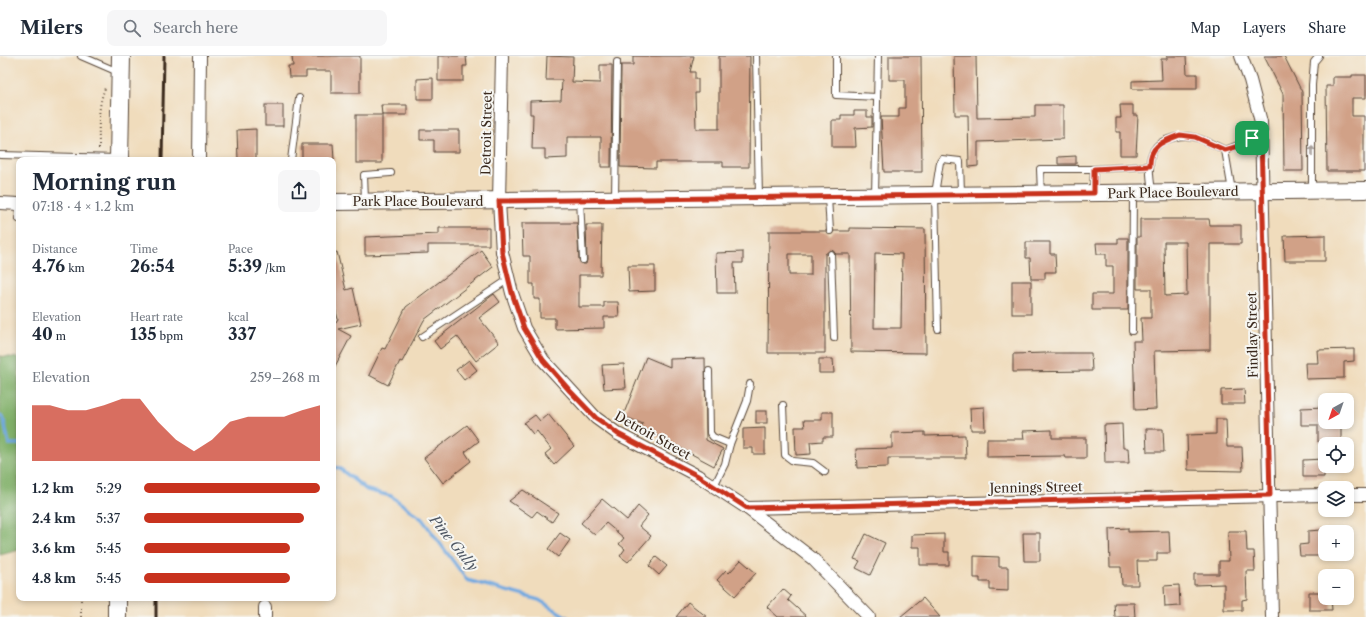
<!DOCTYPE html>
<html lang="en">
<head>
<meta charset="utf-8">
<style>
  :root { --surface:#fff; --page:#f6f6f7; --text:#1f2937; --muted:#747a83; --line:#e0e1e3; --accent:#c8321e }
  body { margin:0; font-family:"Libre Caslon Text",serif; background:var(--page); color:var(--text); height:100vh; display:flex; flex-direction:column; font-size:15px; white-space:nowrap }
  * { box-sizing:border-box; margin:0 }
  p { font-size:13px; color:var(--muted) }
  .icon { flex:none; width:22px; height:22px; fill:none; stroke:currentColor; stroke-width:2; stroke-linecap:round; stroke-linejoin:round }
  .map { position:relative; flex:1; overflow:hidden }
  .drawer { position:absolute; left:16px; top:101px; width:320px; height:444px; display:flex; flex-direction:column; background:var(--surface); border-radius:8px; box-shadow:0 2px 6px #0003 }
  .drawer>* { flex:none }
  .needle { width:26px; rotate:220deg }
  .fabs { position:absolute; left:1318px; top:337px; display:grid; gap:8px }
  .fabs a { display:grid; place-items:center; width:36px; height:36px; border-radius:8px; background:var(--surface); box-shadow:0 2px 6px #0003; font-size:20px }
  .pin { position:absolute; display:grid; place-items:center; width:34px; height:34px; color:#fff; margin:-17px; border-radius:8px; box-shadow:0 2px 6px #0006 }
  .round { display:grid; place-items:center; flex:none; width:42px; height:42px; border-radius:8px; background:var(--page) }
  .overview { display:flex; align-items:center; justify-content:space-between; height:68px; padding:0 16px }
  h1 { font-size:22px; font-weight:700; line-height:30px }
  .metrics { display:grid; grid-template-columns:repeat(3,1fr); gap:6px; height:68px; padding:4px 16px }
  .metrics div { display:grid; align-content:center }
  .metrics b { font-size:17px; font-weight:700 }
  .metrics small { font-size:11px; font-weight:400 }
  .metrics p { font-size:11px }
  .chart { height:112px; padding:8px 16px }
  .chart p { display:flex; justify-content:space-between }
  .chart svg { width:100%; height:72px; margin-top:4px; fill:var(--accent); opacity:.7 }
  ul { padding:0 16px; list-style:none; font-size:13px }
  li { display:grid; grid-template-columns:64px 48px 1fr; align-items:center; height:30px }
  li i { height:10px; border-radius:5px; background:var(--accent) }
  header { display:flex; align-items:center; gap:24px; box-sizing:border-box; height:56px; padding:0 20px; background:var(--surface); border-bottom:1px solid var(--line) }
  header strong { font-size:19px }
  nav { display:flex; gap:22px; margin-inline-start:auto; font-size:14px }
  .search { width:280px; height:36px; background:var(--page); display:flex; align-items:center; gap:10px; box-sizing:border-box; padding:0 14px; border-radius:8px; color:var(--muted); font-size:15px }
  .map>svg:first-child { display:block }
  .forest { fill:#81b069; stroke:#5e6d44 }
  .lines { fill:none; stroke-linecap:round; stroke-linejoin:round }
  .stream { stroke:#71a9e0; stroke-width:3.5 }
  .building { fill:#d1a187; fill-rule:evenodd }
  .service-casing { stroke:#564536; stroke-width:8 }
  .minor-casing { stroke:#564536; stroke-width:14 }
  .tertiary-casing { stroke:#564536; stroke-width:18 }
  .secondary-casing { stroke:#564536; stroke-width:20 }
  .path { stroke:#564536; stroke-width:2; stroke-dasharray:1 3; stroke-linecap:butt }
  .service { stroke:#fff; stroke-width:6 }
  .minor { stroke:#fff; stroke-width:12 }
  .tertiary { stroke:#fff; stroke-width:16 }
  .secondary { stroke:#fff; stroke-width:18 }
  .rail { stroke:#3b2a1e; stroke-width:3 }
  .oneway { fill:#a79f9a }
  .route-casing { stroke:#fff; stroke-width:8 }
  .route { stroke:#c8321e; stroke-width:5 }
  .labels { text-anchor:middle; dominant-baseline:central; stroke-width:4; stroke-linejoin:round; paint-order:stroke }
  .street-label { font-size:13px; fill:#3b2a1e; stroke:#f6f6f2 }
  .water-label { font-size:14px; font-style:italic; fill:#4e5662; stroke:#f6f6f2 }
</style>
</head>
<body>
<header>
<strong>Milers</strong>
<div class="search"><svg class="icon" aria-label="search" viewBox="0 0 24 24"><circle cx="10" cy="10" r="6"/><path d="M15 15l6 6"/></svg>Search here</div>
<nav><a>Map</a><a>Layers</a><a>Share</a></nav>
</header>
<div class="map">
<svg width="1366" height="561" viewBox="0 0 1366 561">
  <rect width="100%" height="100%" fill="#f6f6f2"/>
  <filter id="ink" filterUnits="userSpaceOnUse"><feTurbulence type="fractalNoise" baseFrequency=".025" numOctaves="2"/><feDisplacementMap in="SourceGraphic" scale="8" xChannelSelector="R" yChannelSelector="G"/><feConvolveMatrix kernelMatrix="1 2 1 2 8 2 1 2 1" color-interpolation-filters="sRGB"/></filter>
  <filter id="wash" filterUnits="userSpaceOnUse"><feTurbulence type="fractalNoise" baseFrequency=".012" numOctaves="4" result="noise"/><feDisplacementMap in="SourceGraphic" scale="16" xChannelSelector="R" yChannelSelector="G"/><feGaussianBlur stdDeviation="0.9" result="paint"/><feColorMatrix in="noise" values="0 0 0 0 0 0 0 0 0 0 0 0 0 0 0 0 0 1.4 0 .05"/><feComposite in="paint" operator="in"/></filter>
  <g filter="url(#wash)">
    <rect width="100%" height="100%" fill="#f0dcbc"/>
    <polygon class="forest" points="0,300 19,302 19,494 0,499"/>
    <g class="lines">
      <g class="stream">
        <polyline points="0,359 3,361 9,388 19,388"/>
        <polyline points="333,411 339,412 367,434 391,440 422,463 467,524 539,544 567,561"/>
      </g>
    </g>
    <g id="blocks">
      <g class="building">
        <polygon points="292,0 360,0 360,37 331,37 331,15 306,15 306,21 289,21 288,10 293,10"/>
        <polygon points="438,0 466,0 467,10 463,10 463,25 438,25"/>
        <polygon points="547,0 573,1 572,26 600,27 600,9 612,9 611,111 601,111 601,81 567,81 567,102 545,103 545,93 532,93 533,58 530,58 530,45 561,44 562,24 546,24"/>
        <polygon points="633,0 694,0 690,16 695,16 695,23 698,23 698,37 695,37 696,73 719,73 719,0 750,0 749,111 723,111 723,106 656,106 656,112 620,111 621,9 633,9"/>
        <polygon points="889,0 921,0 922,116 884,116 881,61 899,61 899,52 905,52 905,24 889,24"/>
        <polygon points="954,0 976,0 977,62 1035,61 1035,49 1063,49 1063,83 978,86 978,110 969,111 968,59 955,59"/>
        <polygon points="1167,0 1186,0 1187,18 1197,18 1197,33 1132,33 1132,25 1162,24 1161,3 1167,3"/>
        <polygon points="1264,0 1284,0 1302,36 1303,115 1284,115 1283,38"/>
        <polygon points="1352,19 1366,19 1366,42 1352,42 1352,60 1364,60 1364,115 1327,115 1326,30 1333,30 1333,21 1352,21"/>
        <polygon points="433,22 433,43 417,43 417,23"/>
        <rect x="265" y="49" width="18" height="21"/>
        <polygon points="381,49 407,49 407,59 382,59"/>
        <polygon points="1120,49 1133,49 1133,59 1138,59 1136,99 1120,99 1120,76 1116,76 1116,62 1121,62"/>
        <polygon points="854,55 867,55 867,61 872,61 872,71 855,72 856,91 832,91 832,64 841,64 841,59 854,59"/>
        <rect x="356" y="59" width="26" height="48"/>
        <polygon points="256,73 256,104 238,104 237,74"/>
        <polygon points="420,74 459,74 459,96 434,96 434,84 420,84"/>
        <polygon points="302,88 333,88 334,104 302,104"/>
        <polygon points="1076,100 1076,108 1058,108 1058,101"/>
        <path d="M1140 163H1209L1210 169H1241V188H1210V294L1154 295 1156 353 1135 354 1133 285H1142L1141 262H1151V233H1137V181H1140ZM1164 186H1186L1187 239 1165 240Z"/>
        <polygon points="522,167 577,167 579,204 583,208 586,208 587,204 586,169 602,169 601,219 579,219 579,251 604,251 604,246 618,246 619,261 604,261 604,272 555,273 555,262 540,262 540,243 534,243 534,228 530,228 530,200 523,200"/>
        <polygon points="439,172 489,172 489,189 428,189 428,197 365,199 365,181 439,178"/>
        <path d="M850 172 925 173 926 297 851 296 850 198H836L831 194 825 198V297H768L769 175H826L830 179 834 175H850ZM875 197 902 198 901 272H874ZM789 198H811V219H789Z"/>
        <polygon points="1325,179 1325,205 1285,205 1284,180"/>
        <polygon points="1118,182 1128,182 1128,254 1092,254 1092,238 1113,238 1113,210 1106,210 1106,198 1097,198 1096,187 1118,187"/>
        <polygon points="1026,186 1050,186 1050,198 1055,198 1056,216 1045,216 1045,223 1031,223 1030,202 1026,202"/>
        <polygon points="481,194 493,211 424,264 402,306 400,305 388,329 369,319 382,292 385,293 406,251"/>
        <polygon points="337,196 346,234 353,232 361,268 338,273 351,280 333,314 333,270 338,263 333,244 333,197"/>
        <polygon points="743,196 743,207 734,207 735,237 717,237 716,197"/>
        <polygon points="628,210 655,210 655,235 629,236"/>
        <rect x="1012" y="225" width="19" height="33"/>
        <polygon points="494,238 500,246 479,262 499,287 476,305 457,280 440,293 434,285"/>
        <polygon points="1354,293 1354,305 1344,306 1344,322 1306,323 1305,307 1318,307 1317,294"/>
        <polygon points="1046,297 1091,297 1092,315 1013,316 1013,298"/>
        <polygon points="646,301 670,311 670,303 705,302 706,384 723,393 714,410 641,371 643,368 623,360"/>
        <polygon points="819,303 833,303 834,317 819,317"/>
        <polygon points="469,304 477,314 464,324 456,314"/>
        <polygon points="624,308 626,332 604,333 602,309"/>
        <polygon points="1244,333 1245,348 1221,348 1221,334"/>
        <polygon points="984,351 985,374 971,374 970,352"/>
        <polygon points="1325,351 1325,366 1341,366 1341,385 1318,386 1318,369 1301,369 1301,352"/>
        <rect x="756" y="355" width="11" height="12"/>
        <polygon points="822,356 833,356 833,381 823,381 823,385 810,386 811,398 796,399 795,371 805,371 804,364 822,364"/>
        <polygon points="548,358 574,390 554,409 545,398 551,393 537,375 533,378 524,367 535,359 540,365"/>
        <polygon points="1216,363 1226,363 1227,391 1242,391 1243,415 1188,414 1187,379 1216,378"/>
        <polygon points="1122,368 1123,392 1128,392 1129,407 1105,407 1104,369"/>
        <polygon points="467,369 479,385 465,396 471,405 443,427 424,402"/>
        <polygon points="765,372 765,398 753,398 753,392 743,392 743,373"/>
        <polygon points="1146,373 1163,373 1164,396 1147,396"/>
        <polygon points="1052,374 1052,382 1086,382 1086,402 1066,402 1065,400 987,401 987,383 1024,383 1023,375"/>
        <polygon points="925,376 925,380 965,379 966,402 888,402 888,411 857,412 856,393 892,392 892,377"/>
        <polygon points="1324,403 1324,421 1303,421 1303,404"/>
        <polygon points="523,434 558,457 552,466 537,455 532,461 509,445"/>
        <polygon points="602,443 627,464 638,450 648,459 639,470 651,480 628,506 620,500 625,493 619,488 624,482 606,467 595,479 581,467"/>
        <polygon points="1128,472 1128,476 1169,475 1170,497 1157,497 1157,505 1137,505 1138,529 1122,529 1121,511 1110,511 1109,473"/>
        <polygon points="1321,474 1321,500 1300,500 1299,489 1308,488 1308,475"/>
        <polygon points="1228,475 1246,475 1247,495 1254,495 1255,515 1246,515 1247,543 1242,544 1242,554 1224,554 1224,528 1194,529 1194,518 1219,518 1219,505 1229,505"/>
        <polygon points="560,477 570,484 558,501 548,493"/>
        <polygon points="1023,477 1040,477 1040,505 1024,505"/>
        <polygon points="866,478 885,487 870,519 856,512 860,505 854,503"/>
        <polygon points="944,478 944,496 949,496 949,509 920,509 920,491 912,491 912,479"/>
        <polygon points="974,500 999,501 999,511 1008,511 1008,535 990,534 990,526 980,526 980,522 974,522"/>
        <polygon points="656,501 667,510 659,519 649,510"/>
        <polygon points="741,504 756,517 735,540 717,524 726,514 729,517"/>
        <polygon points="1179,529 1180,550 1165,551 1164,530"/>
        <polygon points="783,533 791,540 788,544 807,561 778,561 767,551"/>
        <polygon points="1309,536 1325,536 1325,542 1331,542 1332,554 1309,554"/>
        <polygon points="923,542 940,561 900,561"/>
        <polygon points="688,546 707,561 676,561"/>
        <polygon points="1114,547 1134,547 1135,561 1115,561"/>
      </g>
    </g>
  </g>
  <g filter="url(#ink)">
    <use href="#blocks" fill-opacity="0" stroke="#564536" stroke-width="1"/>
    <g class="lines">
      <defs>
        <g id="service">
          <polyline points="81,0 118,16"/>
          <polyline points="756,0 759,141"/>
          <polyline points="836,0 836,39 877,41"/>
          <path d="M1225 94C1238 90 1249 82 1261 81"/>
          <polyline points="0,99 118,102"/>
          <polyline points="291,104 299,42"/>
          <polyline points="1312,134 1312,29 1314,6 1319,0"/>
          <path d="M1152 136C1151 127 1149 117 1150 108 1150 97 1156 88 1166 84 1190 74 1203 84 1225 94L1232 135"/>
          <polyline points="1041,137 1040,113 1094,113"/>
          <polyline points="1093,137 1094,113 1150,110"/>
          <polyline points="875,139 878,0"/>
          <polyline points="828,141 830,175"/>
          <polyline points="615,142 617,6"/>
          <polyline points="365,144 364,119 391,117"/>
          <polyline points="580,144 583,204"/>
          <polyline points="18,148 19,163"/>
          <polyline points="831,198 834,282"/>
          <polyline points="938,273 935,138 940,106 942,103 960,105 961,137"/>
          <polyline points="1132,275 1133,138"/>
          <polyline points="422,281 509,223"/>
          <polyline points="709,315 710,377 713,381 730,388"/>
          <polyline points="783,349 785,399 793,405 813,407 825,416"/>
          <polyline points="714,430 725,408 730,388 747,345 750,328"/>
        </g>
        <g id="minor">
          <polyline points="502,0 499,145 502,196 512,237 524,272 543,304 596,362 618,378 698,420 747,452 813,503 869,561"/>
          <polyline points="1241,0 1250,24 1261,66 1272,561"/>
          <polyline points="199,104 200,0"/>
          <polyline points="0,147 19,148"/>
          <polyline points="1347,439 1366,439"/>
          <polyline points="747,452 1325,439"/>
          <polyline points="265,561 265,551"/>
        </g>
        <polyline id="tertiary" points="333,146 1366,134"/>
        <g id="secondary">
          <polyline points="119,104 121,0"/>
          <polyline points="117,561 117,542"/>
        </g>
      </defs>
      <use href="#service" class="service-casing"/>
      <use href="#minor" class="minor-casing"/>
      <use href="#tertiary" class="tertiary-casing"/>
      <use href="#secondary" class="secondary-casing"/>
      <g class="path">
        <path d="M99 93C99 72 97 52 105 32"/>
        <polyline points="81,561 81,542"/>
      </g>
      <use href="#service" class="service"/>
      <use href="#minor" class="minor"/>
      <use href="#tertiary" class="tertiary"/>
      <use href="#secondary" class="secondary"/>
      <g class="rail">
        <polyline points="162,104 164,0"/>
        <polyline points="156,561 156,542"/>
      </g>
    </g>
    <defs><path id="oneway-solid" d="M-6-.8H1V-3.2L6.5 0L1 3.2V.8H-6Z"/></defs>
    <use class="oneway" href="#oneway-solid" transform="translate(1312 95) rotate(-90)"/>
  </g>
  <g class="lines" filter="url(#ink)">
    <defs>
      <path id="route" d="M1180 79 1195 81 1225 94 1239 90 1252 82 1261 81 1270 439 747 452 698 420 618 378 605 368 596 362 570 335 543 304 524 272 512 237 502 196 499 145 1094 137V113L1150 110C1149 89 1164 85 1180 79Z"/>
    </defs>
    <use href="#route" class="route-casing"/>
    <use href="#route" class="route"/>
  </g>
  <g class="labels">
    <g class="street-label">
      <text transform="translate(486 77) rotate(-89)">Detroit Street</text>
      <text transform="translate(1173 136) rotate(-1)">Park Place Boulevard</text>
      <text x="418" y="145">Park Place Boulevard</text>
      <text transform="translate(1252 279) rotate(-91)">Findlay Street</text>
      <text transform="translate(653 379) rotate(29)">Detroit Street</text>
      <text transform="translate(1036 431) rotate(-1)">Jennings Street</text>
    </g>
    <g class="water-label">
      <text transform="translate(454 487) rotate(51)">Pine Gully</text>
    </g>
  </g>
</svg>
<div class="fabs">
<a><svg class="needle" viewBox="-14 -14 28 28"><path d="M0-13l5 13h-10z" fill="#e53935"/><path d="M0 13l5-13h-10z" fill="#747a83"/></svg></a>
<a><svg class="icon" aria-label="locate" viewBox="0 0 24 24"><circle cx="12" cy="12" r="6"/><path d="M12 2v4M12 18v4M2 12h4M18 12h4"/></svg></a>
<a><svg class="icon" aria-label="layers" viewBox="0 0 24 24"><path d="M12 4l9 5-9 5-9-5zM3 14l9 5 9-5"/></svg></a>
<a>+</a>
<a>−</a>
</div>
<div class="pin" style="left:1252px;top:82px;background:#1e9e55"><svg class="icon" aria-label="arrive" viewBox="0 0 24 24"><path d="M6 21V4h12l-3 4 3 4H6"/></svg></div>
<section class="drawer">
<div class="overview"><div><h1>Morning run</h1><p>07:18 · 4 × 1.2 km</p></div><a class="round"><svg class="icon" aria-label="share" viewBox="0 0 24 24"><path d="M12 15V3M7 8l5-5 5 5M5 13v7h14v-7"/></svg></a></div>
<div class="metrics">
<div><p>Distance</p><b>4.76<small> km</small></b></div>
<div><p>Time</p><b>26:54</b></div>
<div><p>Pace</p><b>5:39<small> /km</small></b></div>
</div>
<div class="metrics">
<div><p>Elevation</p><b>40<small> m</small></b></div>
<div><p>Heart rate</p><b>135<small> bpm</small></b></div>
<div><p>kcal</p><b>337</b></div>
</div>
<div class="chart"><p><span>Elevation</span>259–268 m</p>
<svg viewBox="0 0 160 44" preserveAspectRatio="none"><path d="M0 44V10L10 10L20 13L30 13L40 10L50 6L60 6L70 20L80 31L90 38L100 31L110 20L120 17L130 17L140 17L150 13L160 10V44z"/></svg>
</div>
<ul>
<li><b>1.2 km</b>5:29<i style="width:100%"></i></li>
<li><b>2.4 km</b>5:37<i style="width:91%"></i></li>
<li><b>3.6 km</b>5:45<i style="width:83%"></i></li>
<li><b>4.8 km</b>5:45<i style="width:83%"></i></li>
</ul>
</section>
</div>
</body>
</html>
